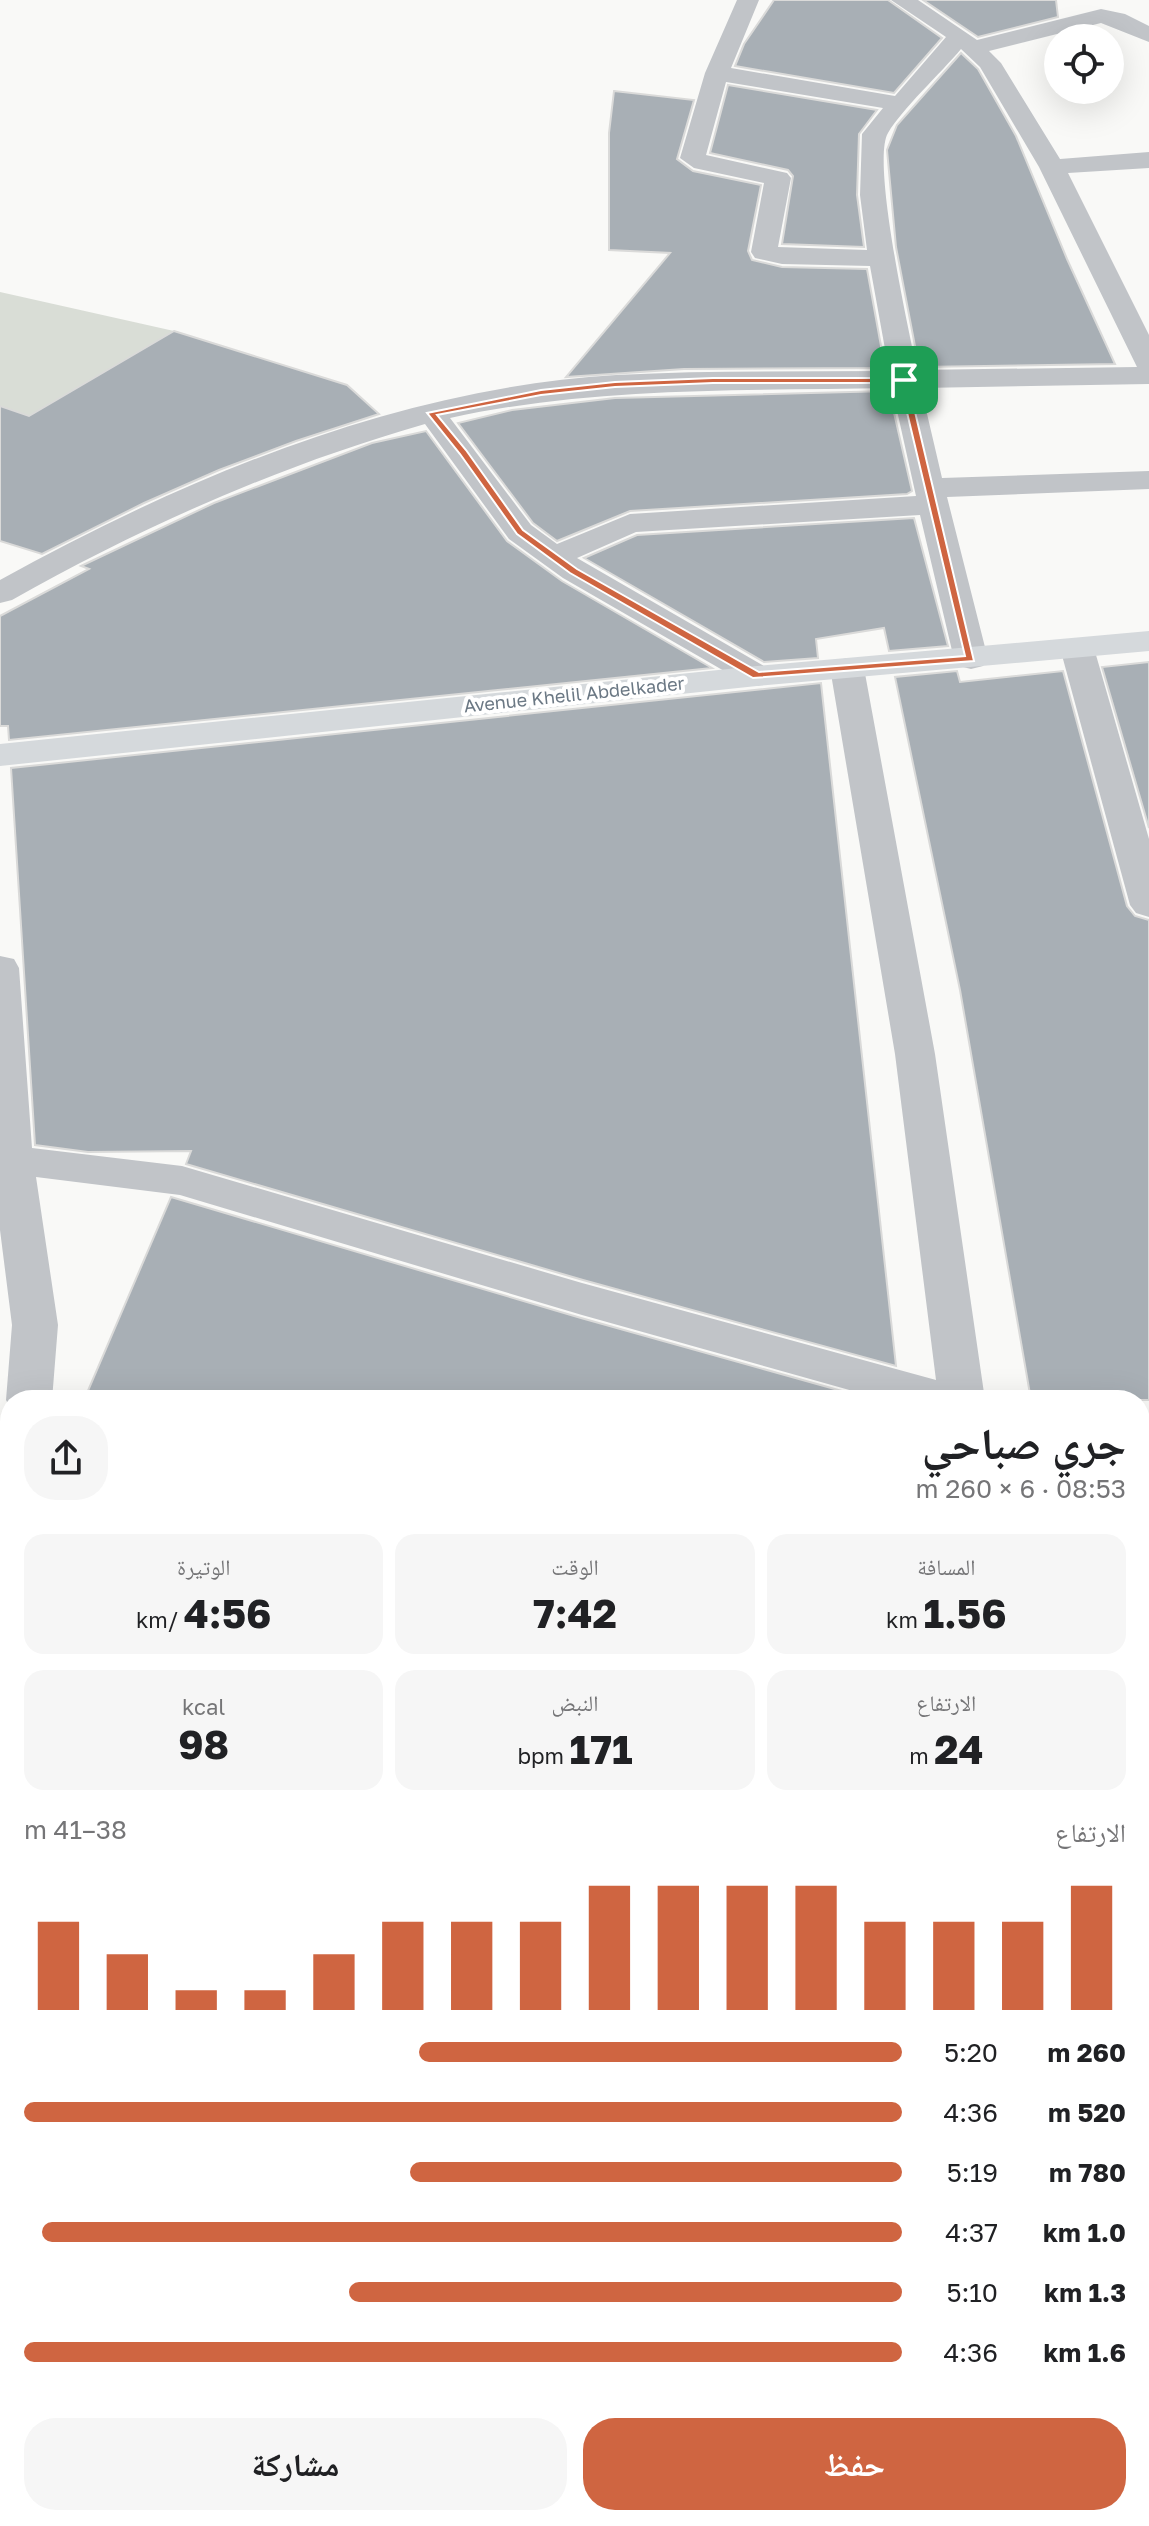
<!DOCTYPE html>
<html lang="ar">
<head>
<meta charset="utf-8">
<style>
  :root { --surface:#fff; --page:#f6f6f6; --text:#202124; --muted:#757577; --accent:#cf6541 }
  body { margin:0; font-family:"Golos Text","Noto Naskh Arabic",sans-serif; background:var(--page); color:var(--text); direction:rtl; height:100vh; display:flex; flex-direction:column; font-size:30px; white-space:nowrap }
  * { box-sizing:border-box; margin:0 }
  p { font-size:26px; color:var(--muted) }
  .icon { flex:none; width:44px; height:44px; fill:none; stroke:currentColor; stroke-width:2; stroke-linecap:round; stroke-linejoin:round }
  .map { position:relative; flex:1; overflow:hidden; direction:ltr }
  .details { position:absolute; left:0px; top:1390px; width:1150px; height:1136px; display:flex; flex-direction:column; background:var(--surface); border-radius:32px 32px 0 0; box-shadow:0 8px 32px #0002; direction:rtl }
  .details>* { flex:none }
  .fabs { position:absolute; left:1044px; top:24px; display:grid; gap:16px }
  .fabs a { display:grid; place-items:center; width:80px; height:80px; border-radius:50%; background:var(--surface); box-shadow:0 8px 32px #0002; font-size:40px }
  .pin { position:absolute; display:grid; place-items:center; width:68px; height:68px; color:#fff; margin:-34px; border-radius:16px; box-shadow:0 4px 12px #0006 }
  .round { display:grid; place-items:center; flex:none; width:84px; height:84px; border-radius:32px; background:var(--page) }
  .summary { display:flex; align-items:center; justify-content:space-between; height:136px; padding:0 24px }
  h1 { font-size:44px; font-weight:700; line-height:60px }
  .metrics { display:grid; grid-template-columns:repeat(3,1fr); gap:12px; height:136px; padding:8px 24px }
  .metrics div { display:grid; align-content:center; border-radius:20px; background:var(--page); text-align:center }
  .metrics b { font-size:40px; font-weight:700 }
  .metrics small { font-size:22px; font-weight:400 }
  .metrics p { font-size:22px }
  .chart { height:224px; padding:16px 24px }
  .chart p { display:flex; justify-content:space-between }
  .chart svg { width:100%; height:144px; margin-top:8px; stroke:var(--accent); stroke-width:6 }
  .cta { display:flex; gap:16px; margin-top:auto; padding:16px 24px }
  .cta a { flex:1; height:92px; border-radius:32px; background:var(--accent); color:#fff; font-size:32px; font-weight:700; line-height:92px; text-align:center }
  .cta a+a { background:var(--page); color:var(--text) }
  ul { padding:0 24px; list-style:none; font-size:26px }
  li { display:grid; grid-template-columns:128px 96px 1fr; align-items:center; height:60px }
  li i { height:20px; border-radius:10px; background:var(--accent) }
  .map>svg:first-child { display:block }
  .green { fill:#d9ddd6 }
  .building { fill:#a8afb5; stroke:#dadad9; stroke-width:2 }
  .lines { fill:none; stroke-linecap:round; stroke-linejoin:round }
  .street { fill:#c1c4c8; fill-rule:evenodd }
  .secondary { fill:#d5d9dc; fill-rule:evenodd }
  .route { fill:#cf6541; stroke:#fff; stroke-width:2; fill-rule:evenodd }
  .labels { text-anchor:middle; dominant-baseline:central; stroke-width:8; stroke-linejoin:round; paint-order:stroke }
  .far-street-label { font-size:18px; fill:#6b7884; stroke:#fff }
</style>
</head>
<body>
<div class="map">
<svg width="1149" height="2526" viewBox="0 0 1149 2526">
  <rect width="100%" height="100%" fill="#f9f9f7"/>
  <polygon class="green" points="0,292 174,331 29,416 0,406"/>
  <g class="building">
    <polygon points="774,0 888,0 942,38 894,93 735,66 744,44"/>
    <polygon points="923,0 1056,0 1058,17 978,37"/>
    <polygon points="961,53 978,69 1016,136 1067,259 1115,364 919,367 896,247 887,150 897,125"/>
    <polygon points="728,85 877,110 859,134 857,195 864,247 782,244 793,176 788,170 710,153"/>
    <polygon points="614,91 694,100 677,159 693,171 761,185 748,251 752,260 782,267 867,269 885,368 684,369 566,377 670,253 609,250 609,133"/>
    <polygon points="174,331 347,385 379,414 296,441 219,470 144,503 42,554 0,541 0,406 29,416"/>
    <polygon points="889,391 912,491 907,494 630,511 557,541 533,523 458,423 512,410 615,398"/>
    <polygon points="426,431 507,541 562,581 712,668 9,740 8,726 0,726 0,616 89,569 81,566 214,503 372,443"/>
    <polygon points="914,518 948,646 889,651 884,628 816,639 818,658 764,662 584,558 637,535"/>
    <polygon points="1149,662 1149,828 1102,667"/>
    <polygon points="957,671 960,682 1063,671 1127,906 1135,916 1149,920 1149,1400 1031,1400 960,990 895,677"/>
    <polygon points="821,683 896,1366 583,1280 186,1164 191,1151 88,1152 35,1145 11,768"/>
    <polygon points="171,1197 581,1318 874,1400 84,1400"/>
  </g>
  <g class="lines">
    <g class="street">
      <path d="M737 0H759L731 68 895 96 946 37 891 0H918L977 40 1101 9 1125 14 1149 26V42L1101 23 989 51 1001 63 1060 159 1149 152V168L1068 173 1149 335V384L921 388 942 478 1149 471V489L947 497 988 659 983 666 971 669 959 666 954 659 920 515 636 532 577 558 769 669 774 676 769 683 757 686 745 683 563 578 509 539 425 424C279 466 143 526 12 600L0 603V580C188 476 399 388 616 375 707 370 798 372 889 371L870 266 782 264 755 258 751 252 764 183 694 168 680 158 705 73ZM961 49 980 67 1039 167 1137 367 917 370C909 331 871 161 888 133 902 109 941 73 961 49ZM726 82 883 108 862 134 860 195 867 250 778 247 791 178 787 173 706 155ZM892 388 916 496 630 514 557 544 531 525 450 418C596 386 744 391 892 388Z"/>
      <polygon points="1077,638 1089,641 1094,648 1149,839 1149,917 1136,913 1130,905 1060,648 1065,641"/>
      <polygon points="847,658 859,661 864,668 935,1054 985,1400 885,1400 582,1315 180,1195 36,1177 58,1325 52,1400 10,1400 10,1407 6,1400 12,1325 0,1230 0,956 14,959 19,968 32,1148 182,1166 582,1283 936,1380 895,1054 830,668 835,661"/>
      <polygon points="10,1451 10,1515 0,1519 0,1454"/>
      <rect x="1140" y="1528" width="9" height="38"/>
      <polygon points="0,1774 10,1778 10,1824 0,1820"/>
      <polygon points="1140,2409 1149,2413 1149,2518 1140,2515"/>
    </g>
    <polygon class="secondary" points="1149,631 1149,651 757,686 0,766 0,744 757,666"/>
  </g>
  <path class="route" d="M713 378H907L974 661 753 678 570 573 517 534 460 454 427 413 541 390 615 382ZM713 383H900L965 656 759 672 577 569 523 530 466 450 437 415 541 395 615 387Z"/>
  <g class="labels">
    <g class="far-street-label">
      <text transform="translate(574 694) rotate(-6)">Avenue Khelil Abdelkader</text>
    </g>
  </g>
</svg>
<div class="fabs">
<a><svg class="icon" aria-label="locate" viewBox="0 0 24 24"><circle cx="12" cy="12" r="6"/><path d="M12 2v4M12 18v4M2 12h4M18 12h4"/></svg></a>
</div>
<div class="pin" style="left:904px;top:380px;background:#1e9e55"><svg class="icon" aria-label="arrive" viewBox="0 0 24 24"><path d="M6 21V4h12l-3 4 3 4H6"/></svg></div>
<section class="details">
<div class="summary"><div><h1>جري صباحي</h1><p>08:53 · 6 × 260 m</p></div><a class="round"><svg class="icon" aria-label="share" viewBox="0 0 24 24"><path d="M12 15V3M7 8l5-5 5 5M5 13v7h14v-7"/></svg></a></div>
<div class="metrics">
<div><p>المسافة</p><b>1.56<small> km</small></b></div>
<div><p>الوقت</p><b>7:42</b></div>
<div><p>الوتيرة</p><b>4:56<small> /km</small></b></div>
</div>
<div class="metrics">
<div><p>الارتفاع</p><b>24<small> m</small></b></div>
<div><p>النبض</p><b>171<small> bpm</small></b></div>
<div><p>kcal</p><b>98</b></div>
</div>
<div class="chart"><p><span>الارتفاع</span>38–41 m</p>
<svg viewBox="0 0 160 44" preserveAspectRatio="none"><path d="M5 44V17M15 44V27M25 44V38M35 44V38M45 44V27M55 44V17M65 44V17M75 44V17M85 44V6M95 44V6M105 44V6M115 44V6M125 44V17M135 44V17M145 44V17M155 44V6"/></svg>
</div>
<ul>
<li><b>260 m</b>5:20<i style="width:55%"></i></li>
<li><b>520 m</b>4:36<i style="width:100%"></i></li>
<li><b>780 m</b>5:19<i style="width:56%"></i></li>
<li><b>1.0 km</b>4:37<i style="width:98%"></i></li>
<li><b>1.3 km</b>5:10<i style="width:63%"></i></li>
<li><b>1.6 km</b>4:36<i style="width:100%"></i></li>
</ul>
<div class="cta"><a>حفظ</a><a>مشاركة</a></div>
</section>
</div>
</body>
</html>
